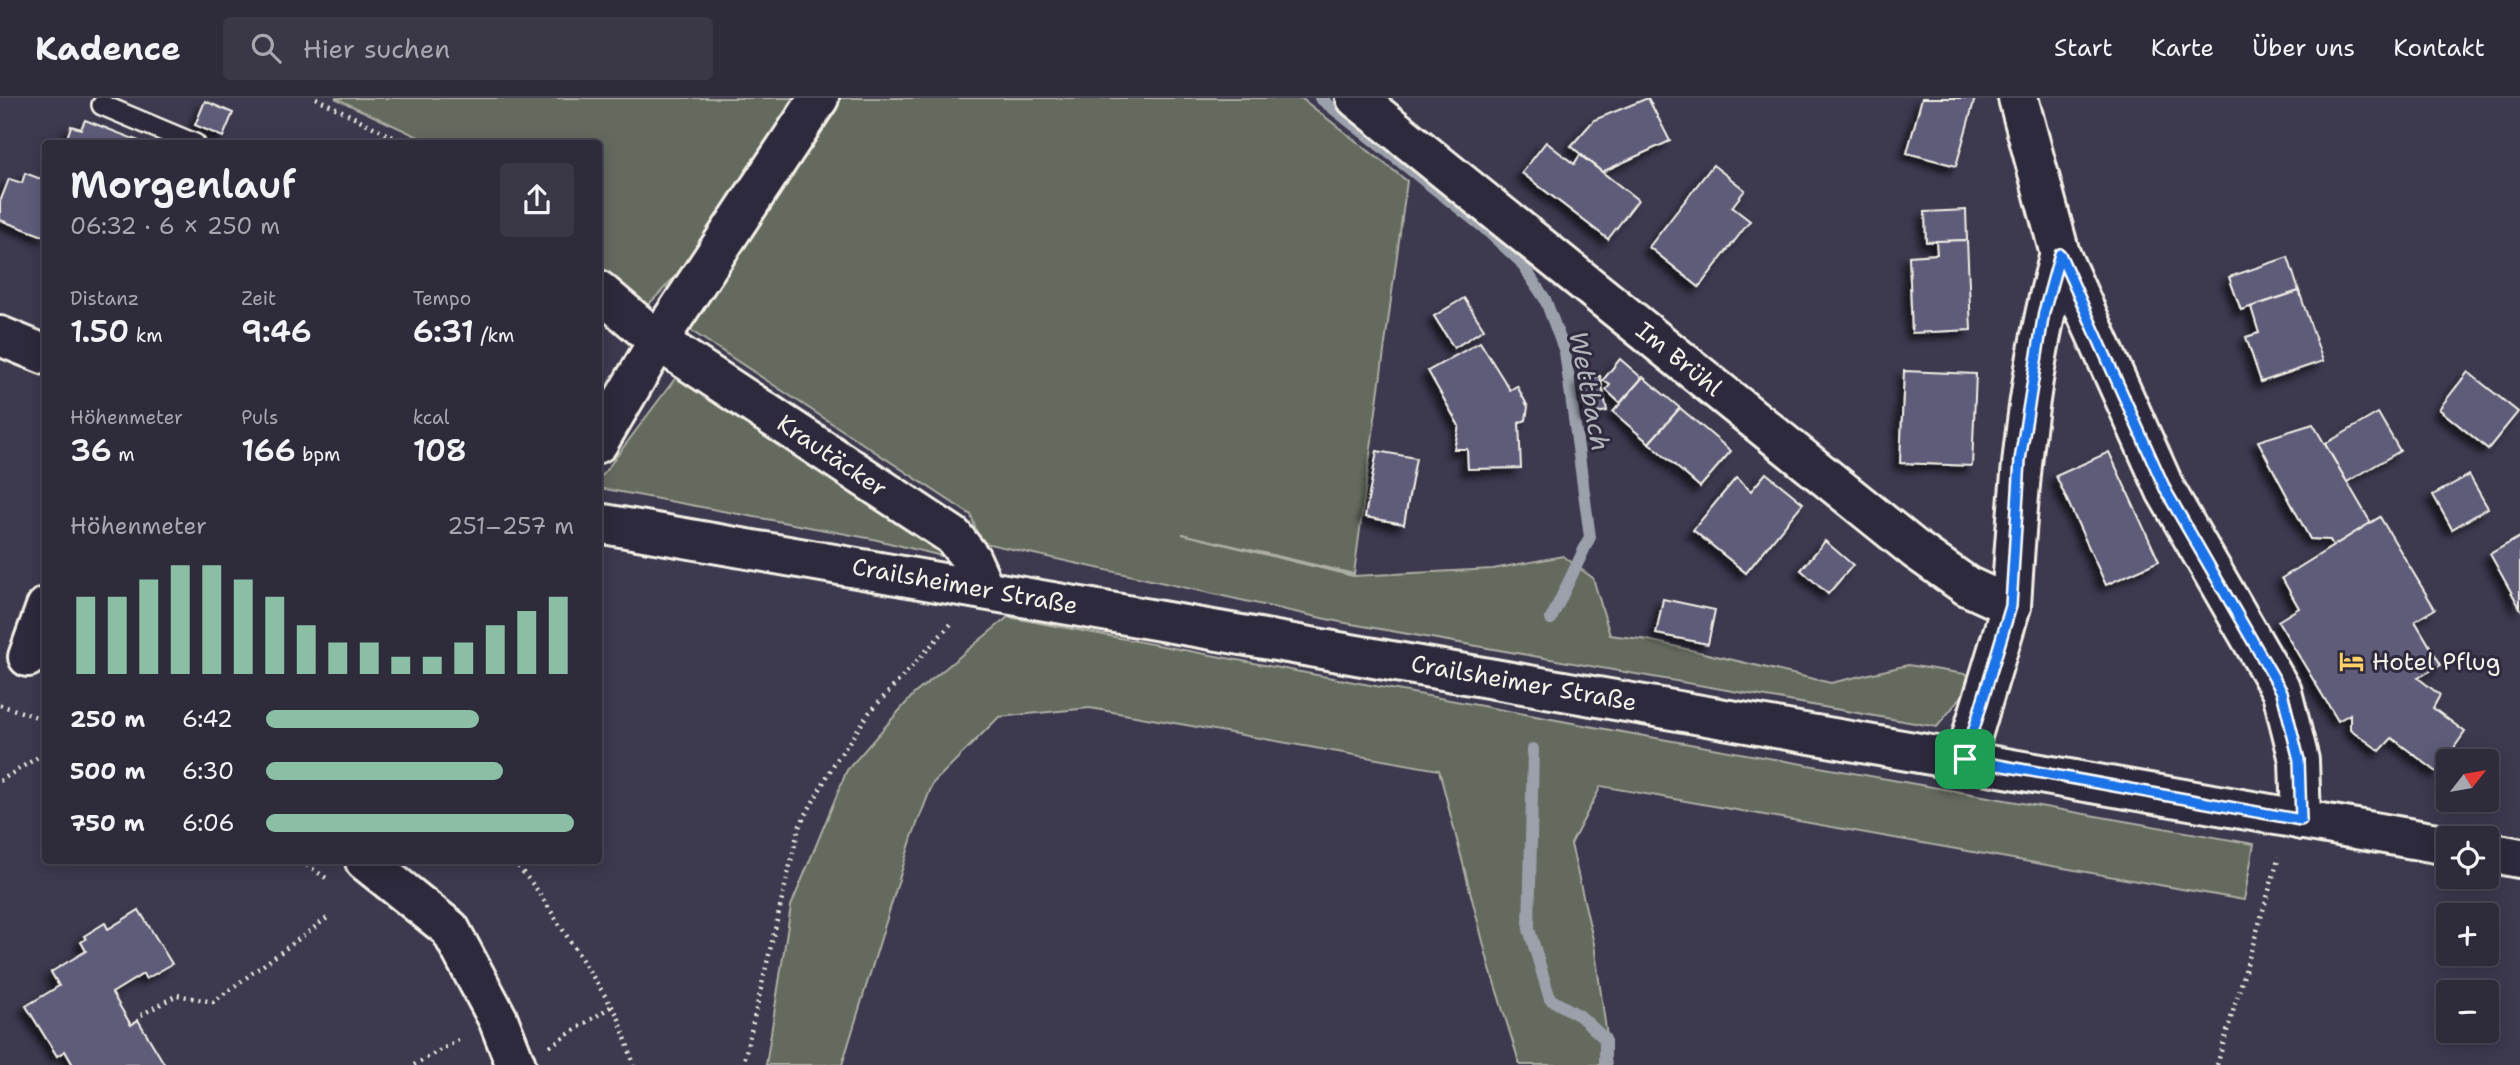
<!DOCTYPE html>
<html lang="de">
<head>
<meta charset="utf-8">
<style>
  :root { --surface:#2e2b3b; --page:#3a3746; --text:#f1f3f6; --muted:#a7a7af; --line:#494755; --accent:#8abfa5 }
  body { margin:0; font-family:"Shantell Sans",sans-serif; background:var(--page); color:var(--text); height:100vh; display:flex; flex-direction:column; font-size:26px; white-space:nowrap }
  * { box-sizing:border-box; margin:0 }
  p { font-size:23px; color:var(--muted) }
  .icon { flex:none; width:38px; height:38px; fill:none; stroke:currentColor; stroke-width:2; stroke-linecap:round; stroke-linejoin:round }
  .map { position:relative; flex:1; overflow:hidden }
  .sheet { position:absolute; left:42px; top:42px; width:560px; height:724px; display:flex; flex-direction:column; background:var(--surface); border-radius:7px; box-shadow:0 4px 18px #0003,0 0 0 2px var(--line) }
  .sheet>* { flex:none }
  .needle { width:46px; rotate:59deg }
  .tools { position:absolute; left:2436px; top:651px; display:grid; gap:14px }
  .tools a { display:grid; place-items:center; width:63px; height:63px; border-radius:7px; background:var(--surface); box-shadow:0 4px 18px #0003,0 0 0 2px var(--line); font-size:35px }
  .pin { position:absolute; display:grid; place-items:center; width:60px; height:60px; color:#fff; margin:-30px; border-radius:14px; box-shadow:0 4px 10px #0006 }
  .round { display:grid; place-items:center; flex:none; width:74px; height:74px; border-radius:7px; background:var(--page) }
  .overview { display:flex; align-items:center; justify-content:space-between; height:119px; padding:0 28px }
  h1 { font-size:38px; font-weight:600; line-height:52px }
  .metrics { display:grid; grid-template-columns:repeat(3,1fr); gap:10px; height:119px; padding:7px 28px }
  .metrics div { display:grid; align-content:center }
  .metrics b { font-size:30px; font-weight:600 }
  .metrics small { font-size:19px; font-weight:400 }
  .metrics p { font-size:19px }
  .chart { height:196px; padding:14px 28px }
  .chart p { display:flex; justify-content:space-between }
  .chart svg { width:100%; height:126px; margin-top:7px; stroke:var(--accent); stroke-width:6 }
  ul { padding:0 28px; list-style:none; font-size:23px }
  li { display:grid; grid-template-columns:112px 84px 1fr; align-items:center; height:52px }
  li i { height:18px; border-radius:9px; background:var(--accent) }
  header { display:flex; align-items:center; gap:42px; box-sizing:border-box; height:98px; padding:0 35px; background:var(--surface); border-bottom:2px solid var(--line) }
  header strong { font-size:33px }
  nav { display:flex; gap:38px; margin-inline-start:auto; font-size:24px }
  .search { width:490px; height:63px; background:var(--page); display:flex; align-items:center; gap:18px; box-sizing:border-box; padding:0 24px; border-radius:7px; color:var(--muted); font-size:26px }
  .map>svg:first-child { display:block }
  .green { fill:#656b5e; stroke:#acaea3; stroke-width:2 }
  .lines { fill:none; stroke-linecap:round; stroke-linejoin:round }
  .stream { stroke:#9ba0ab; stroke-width:12 }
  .building { fill:#5e5c7a; stroke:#f4f1e8; stroke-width:2; filter:url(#shadow) }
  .service-casing { stroke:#f4f1e8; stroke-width:24 }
  .minor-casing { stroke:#f4f1e8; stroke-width:44 }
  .secondary-casing { stroke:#f4f1e8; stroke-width:44 }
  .path { stroke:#f4f1e8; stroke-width:4.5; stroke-dasharray:2 5; stroke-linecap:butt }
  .service { stroke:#2f2a3d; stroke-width:19 }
  .minor { stroke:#2f2a3d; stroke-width:38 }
  .secondary { stroke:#2f2a3d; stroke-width:38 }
  .route-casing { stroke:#fff; stroke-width:14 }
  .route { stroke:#1a73e8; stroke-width:9 }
  .labels { text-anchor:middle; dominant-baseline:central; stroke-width:6; stroke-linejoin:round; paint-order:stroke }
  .street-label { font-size:24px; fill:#f4f1e8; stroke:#2f2a3d }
  .poi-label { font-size:24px; fill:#f4f1e8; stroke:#2f2a3d; text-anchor:start }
  .water-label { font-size:26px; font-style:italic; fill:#b1b4bb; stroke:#2f2a3d }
</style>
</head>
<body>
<header>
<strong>Kadence</strong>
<div class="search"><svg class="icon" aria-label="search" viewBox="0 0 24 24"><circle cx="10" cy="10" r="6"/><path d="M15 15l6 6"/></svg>Hier suchen</div>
<nav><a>Start</a><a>Karte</a><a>Über uns</a><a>Kontakt</a></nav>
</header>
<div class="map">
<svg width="2520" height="967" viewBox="0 0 2520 967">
  <defs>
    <filter id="shadow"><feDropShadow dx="-6" dy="6" stdDeviation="3.5" flood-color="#0009"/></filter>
  </defs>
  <rect width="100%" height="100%" fill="#3d394f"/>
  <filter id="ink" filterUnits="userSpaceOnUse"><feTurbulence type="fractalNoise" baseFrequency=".0143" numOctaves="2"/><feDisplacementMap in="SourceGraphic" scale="14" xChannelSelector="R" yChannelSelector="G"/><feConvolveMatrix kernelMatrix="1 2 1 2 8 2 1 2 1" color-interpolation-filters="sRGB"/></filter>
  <g filter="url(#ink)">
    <g class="green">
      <path d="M335 0H798C751 70 708 149 647 208L599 170 598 46 431 45Z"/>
      <polygon points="838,0 1301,0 1407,83 1354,476 1182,436 1353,478 1493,471 1563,458 1593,480 1610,537 1648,542 1831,585 1908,567 1978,578 1937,629 1340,524 980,444 971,417 687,230"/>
      <polygon points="677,278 844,381 950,460 873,441 599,390 598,383"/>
      <polygon points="1008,519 1594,629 2254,746 2244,802 1601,688 1571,746 1594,846 1611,967 1520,967 1490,871 1439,672 1090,610 999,619 933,685 912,739 842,967 766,967 791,808 847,672 914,596"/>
    </g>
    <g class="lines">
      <g class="stream">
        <polyline points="1320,0 1483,129 1520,163 1545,201 1565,254 1590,439 1551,521"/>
        <polyline points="1533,651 1529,831 1550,901 1580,918 1605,941 1605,967"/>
      </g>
    </g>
    <g class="building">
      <polygon points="1648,0 1670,43 1602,74 1571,48 1594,22"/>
      <polygon points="1922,0 1975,0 1956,68 1907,55"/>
      <polygon points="205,3 233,15 223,39 195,27"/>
      <polygon points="85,22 139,43 138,46 65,46 71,28 81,31"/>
      <polygon points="1546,44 1574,66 1580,57 1638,102 1608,141 1522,75"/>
      <polygon points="1713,67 1745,92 1732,109 1750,123 1699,189 1649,149"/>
      <polygon points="25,75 46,83 46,139 0,122 0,104 9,81 22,85"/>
      <polygon points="1966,112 1967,142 1926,144 1925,114"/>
      <polygon points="1967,142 1971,232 1912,235 1909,158 1937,156 1936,143"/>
      <polygon points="2288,159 2299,193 2241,212 2229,179"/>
      <polygon points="2299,193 2323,263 2261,284 2246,239 2259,235 2251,209"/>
      <polygon points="1464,200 1484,231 1454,250 1434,218"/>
      <polygon points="1480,244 1510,292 1517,288 1528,309 1526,322 1519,325 1521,370 1468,371 1467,351 1454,351 1459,328 1428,273"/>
      <polygon points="1620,261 1642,280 1620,305 1606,292 1610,287 1603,282"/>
      <polygon points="1904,273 1976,276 1972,368 1900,365"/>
      <polygon points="2468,274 2518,314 2488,351 2439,311"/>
      <polygon points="1600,278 1607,313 1587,317 1580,282"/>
      <polygon points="1643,279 1680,310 1649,345 1613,314"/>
      <polygon points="1680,310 1731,353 1700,389 1649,345"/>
      <polygon points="2378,315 2400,353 2347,384 2325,346"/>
      <polygon points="2313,326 2371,425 2333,448 2330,442 2310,441 2258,343"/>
      <polygon points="1377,353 1416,360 1404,426 1365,419"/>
      <polygon points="2109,354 2159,463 2106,487 2056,378"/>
      <polygon points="1766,375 1803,405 1746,475 1693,432 1736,380 1751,393"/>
      <polygon points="2469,377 2488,410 2452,431 2433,397"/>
      <polygon points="2380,419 2435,511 2415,523 2441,567 2418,580 2440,597 2433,610 2465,634 2437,674 2392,640 2380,653 2350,631 2350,616 2338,623 2278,523 2299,510 2282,480"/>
      <polygon points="2520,439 2520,510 2490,456"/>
      <polygon points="1825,443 1853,467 1828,496 1801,472"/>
      <polygon points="1663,501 1715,512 1708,546 1656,536"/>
      <polygon points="139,812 172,866 146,881 143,876 112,895 131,927 138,922 165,967 73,967 65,953 57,958 26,908 59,888 51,874 86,853 81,844 86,841 84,838 105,825 108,831"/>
    </g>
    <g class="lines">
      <defs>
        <polyline id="service" points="102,7 195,46"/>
        <g id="minor">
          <path d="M1356 0 1916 452 1967 488 2011 508C2018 389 2028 271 2060 156"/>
          <polyline points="2018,0 2060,156 2166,393 2282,594 2299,662 2301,722"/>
          <polyline points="598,192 658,243 953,438 971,461 985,492"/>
          <polyline points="598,345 658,243 819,0"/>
          <polyline points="28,559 46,509"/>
          <polyline points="1965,661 2011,508"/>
          <polyline points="365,763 450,831 498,921 516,967"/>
        </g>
        <g id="secondary">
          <polyline points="0,238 46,257"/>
          <polyline points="598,425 2448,747"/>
          <polyline points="2487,754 2520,760"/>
        </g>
      </defs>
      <use href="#service" class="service-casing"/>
      <use href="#minor" class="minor-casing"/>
      <use href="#secondary" class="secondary-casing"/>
      <g class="path">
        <polyline points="316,0 407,46"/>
        <polyline points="0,607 46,622"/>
        <polyline points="0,683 46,654"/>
        <polyline points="301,763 329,782"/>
        <polyline points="514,763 538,793 618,918 634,967"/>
        <polyline points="141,917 177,897 213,904 330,818"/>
        <polyline points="550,948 612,908"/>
        <polyline points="414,967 462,940"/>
        <polyline points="743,967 799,729 834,666 869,615 951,526"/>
        <polyline points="2217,967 2279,759"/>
      </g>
      <use href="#service" class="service"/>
      <use href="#minor" class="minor"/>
      <use href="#secondary" class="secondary"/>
    </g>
  </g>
  <g class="lines" filter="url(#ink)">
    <defs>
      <polygon id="route" points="2060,156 2166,393 2282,594 2299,662 2301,722 1965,661 2011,508 2020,362 2044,214"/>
    </defs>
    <use href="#route" class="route-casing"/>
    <use href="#route" class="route"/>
  </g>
  <defs>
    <symbol id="hotel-bare" viewBox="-9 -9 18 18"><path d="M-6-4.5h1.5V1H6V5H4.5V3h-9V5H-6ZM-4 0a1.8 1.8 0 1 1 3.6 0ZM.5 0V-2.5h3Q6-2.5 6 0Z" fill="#ffd166" stroke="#2f2a3d" stroke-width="2.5" paint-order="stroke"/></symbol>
  </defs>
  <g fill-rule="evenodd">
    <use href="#hotel-bare" x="2334" y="546" width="35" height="35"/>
  </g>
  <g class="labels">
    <g class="street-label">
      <text transform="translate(1679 261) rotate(39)">Im Brühl</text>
      <text transform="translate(832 358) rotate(34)">Krautäcker</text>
      <text transform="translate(965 488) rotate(10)">Crailsheimer Straße</text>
      <text transform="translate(1524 585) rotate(10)">Crailsheimer Straße</text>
    </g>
    <g class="poi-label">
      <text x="2372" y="564">Hotel Pflug</text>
    </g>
    <g class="water-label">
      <text transform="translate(1590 293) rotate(79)">Wettbach</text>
    </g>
  </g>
</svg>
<div class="tools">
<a><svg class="needle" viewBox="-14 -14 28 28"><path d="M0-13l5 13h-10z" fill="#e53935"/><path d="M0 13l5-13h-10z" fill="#a7a7af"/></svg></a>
<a><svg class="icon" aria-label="locate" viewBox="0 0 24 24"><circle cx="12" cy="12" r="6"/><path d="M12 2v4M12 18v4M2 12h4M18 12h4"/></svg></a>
<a>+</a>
<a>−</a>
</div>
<div class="pin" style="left:1965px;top:661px;background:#1e9e55"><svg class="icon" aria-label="arrive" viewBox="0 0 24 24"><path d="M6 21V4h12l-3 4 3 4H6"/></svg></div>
<section class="sheet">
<div class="overview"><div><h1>Morgenlauf</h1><p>06:32 · 6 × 250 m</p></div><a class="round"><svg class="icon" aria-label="share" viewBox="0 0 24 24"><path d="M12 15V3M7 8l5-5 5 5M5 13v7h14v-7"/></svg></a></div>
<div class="metrics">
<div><p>Distanz</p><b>1.50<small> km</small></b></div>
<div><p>Zeit</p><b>9:46</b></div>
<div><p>Tempo</p><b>6:31<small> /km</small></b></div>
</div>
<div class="metrics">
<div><p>Höhenmeter</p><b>36<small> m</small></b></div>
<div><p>Puls</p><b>166<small> bpm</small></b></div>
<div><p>kcal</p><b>108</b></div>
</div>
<div class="chart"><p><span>Höhenmeter</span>251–257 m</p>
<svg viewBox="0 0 160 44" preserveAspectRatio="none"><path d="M5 44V17M15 44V17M25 44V11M35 44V6M45 44V6M55 44V11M65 44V17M75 44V27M85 44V33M95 44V33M105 44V38M115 44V38M125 44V33M135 44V27M145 44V22M155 44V17"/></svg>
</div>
<ul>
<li><b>250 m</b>6:42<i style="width:69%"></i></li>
<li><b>500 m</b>6:30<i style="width:77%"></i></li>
<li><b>750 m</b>6:06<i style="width:100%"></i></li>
</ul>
</section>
</div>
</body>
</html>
